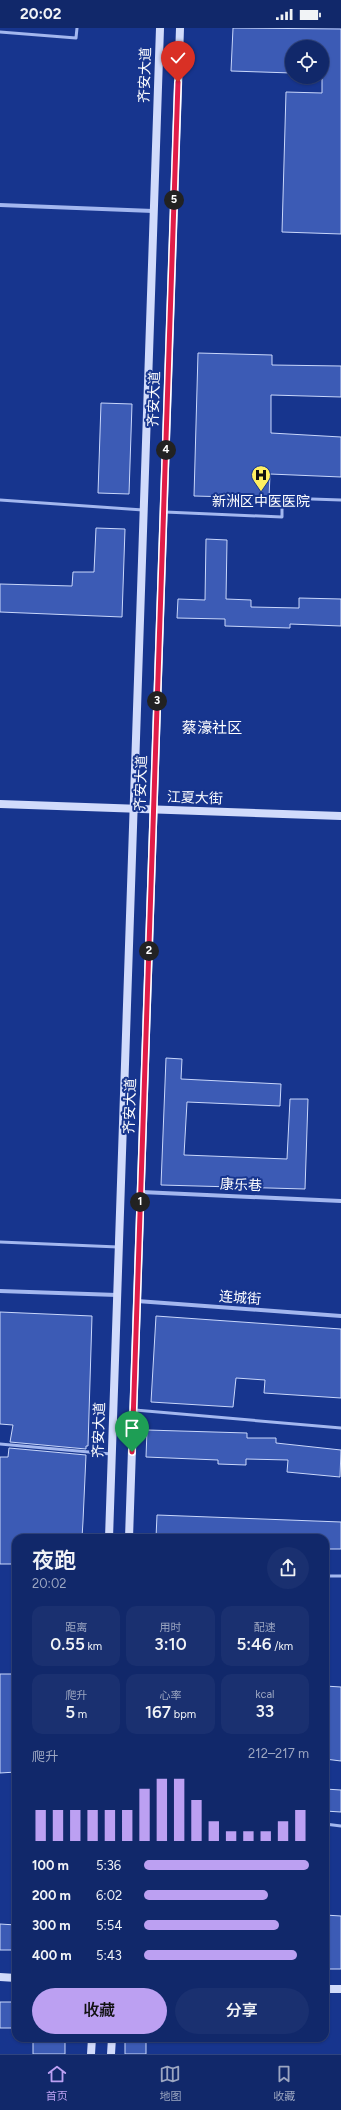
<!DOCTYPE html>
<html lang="zh">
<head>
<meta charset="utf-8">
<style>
  :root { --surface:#11286a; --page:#1a3070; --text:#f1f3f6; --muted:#9ca6c1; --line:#30447e; --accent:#bca0f2 }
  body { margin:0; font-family:Figtree,"Noto Sans SC",sans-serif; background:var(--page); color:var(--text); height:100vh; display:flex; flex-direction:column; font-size:15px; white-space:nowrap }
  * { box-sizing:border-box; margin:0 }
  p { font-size:13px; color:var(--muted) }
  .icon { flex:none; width:22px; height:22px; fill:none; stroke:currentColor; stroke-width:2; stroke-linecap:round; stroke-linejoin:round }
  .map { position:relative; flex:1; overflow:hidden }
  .side { position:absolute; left:12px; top:1506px; width:317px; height:508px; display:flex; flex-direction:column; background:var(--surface); border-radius:12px; box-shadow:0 1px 3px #0004,0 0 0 1px var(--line) }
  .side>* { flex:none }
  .tools { position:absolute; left:285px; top:12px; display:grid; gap:8px }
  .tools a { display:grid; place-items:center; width:44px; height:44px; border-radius:50%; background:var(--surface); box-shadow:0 1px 3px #0004,0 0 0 1px var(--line); font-size:20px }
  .pin { position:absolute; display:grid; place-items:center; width:34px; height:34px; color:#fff; margin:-41px -17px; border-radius:50% 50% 50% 0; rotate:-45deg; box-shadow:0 0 4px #0007 }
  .pin .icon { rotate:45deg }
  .km { position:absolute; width:20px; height:20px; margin:-10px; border-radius:50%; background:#222; color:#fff; font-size:11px; line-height:20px; text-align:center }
  .round { display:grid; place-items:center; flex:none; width:42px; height:42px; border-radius:21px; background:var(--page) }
  .head { display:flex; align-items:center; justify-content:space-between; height:68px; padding:0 20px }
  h1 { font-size:22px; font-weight:600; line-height:30px }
  .figures { display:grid; grid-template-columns:repeat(3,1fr); gap:6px; height:68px; padding:4px 20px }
  .figures div { display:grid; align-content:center; border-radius:10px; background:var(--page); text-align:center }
  .figures b { font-size:17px; font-weight:600 }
  .figures small { font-size:11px; font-weight:400 }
  .figures p { font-size:11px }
  .chart { height:112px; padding:8px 20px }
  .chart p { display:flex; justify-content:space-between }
  .chart svg { width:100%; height:72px; margin-top:4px; stroke:var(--accent); stroke-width:6 }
  .primary-button { display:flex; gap:8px; margin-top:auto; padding:8px 20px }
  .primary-button a { flex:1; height:46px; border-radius:24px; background:var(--accent); color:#111; font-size:16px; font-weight:600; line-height:46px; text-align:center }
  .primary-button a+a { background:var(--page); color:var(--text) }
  ul { padding:0 20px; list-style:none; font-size:13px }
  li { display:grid; grid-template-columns:64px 48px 1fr; align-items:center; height:30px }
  li i { height:10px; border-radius:5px; background:var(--accent) }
  .status { display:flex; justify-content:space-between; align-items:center; height:28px; padding:0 20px; background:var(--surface); direction:ltr }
  .status svg { height:11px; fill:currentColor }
  .tab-bar { display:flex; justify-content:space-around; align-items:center; height:56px; border-top:1px solid var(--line); background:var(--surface); font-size:11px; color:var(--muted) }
  .tab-bar a { display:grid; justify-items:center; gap:2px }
  .tab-bar .selected { color:var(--accent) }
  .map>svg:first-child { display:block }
  .green { fill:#2a4dad }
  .building { fill:#3c5bb5; stroke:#c9d7fb }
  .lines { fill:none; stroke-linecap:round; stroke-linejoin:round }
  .lane { stroke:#a3b7ef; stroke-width:3 }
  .street { stroke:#a3b7ef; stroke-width:4 }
  .secondary { stroke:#d1dbfb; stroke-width:8 }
  .route-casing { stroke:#fff; stroke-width:8 }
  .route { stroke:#e11d48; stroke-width:5 }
  .labels { text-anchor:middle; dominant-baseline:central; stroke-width:4; stroke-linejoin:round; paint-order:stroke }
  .street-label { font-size:14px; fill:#fff; stroke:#17358e }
  .poi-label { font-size:14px; fill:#fff; stroke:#17358e }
  .neighbourhood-label { font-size:15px; fill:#fff; stroke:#17358e }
</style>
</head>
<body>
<div class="status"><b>20:02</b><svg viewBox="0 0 49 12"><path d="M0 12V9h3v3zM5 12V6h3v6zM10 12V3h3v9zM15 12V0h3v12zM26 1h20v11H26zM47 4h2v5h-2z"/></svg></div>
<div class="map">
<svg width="341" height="2026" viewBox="0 0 341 2026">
  <rect width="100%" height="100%" fill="#17358e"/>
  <polygon class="green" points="325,1570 329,1571 327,1641 325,1641"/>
  <g class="building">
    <polygon points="233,0 341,1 341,206 282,204 286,64 322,65 322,19 292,19 292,45 231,43"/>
    <polygon points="198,325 272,327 272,337 341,338 341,369 271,367 271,405 341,409 341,449 270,446 269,470 194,468"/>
    <polygon points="101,375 132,376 129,466 98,465"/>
    <polygon points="96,500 125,501 122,589 0,584 0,556 72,558 73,544 94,544"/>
    <polygon points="206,511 227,512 226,571 251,572 251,579 299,580 299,570 341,571 341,598 290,596 290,600 225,598 225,591 177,590 178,571 205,572"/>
    <polygon points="166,1030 182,1031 181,1051 281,1056 280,1078 187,1074 184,1127 287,1131 290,1071 308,1071 305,1161 161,1157"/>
    <polygon points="0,1284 92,1288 88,1418 86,1418 86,1421 10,1414 13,1397 0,1396"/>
    <polygon points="156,1288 341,1301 341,1370 264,1365 265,1352 236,1350 233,1379 151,1374"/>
    <polygon points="147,1402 247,1405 247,1410 276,1410 276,1415 341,1422 340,1449 287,1444 288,1432 246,1431 246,1437 218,1436 218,1432 146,1429"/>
    <polygon points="9,1420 86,1427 83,1493 82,1510 16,1510 16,1536 0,1536 0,1429 8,1429"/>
    <polygon points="157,1487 341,1494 341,1521 325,1521 325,1510 156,1510"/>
    <polygon points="0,1646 16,1646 16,1744 0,1745"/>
    <polygon points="325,1658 341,1659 341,1733 325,1731"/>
    <polygon points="325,1761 341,1762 341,1784 325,1783"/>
    <polygon points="325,1887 341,1888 341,1941 325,1941"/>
    <polygon points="0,1896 16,1897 16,1922 0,1922"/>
    <rect x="0" y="1974" width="16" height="26"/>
    <rect x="33" y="2010" width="32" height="16"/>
    <rect x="125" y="2010" width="21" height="16"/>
  </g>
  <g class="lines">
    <g class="lane">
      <polyline points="0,4 76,10 77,0"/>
      <polyline points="0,472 143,482"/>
      <polyline points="165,484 282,489 282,470 341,472"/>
      <polyline points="0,1214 118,1219"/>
      <polyline points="135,1382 341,1400"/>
      <polyline points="0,1416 111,1426"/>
      <polyline points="325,1548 341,1548"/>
      <polyline points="325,1796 341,1798"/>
    </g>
    <g class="street">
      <polyline points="0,177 153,183"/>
      <polyline points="141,1164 341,1173"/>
      <polyline points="0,1263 117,1267"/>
      <polyline points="137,1273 341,1288"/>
    </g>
    <g class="secondary">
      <polyline points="0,776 341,788"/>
      <polyline points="109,1510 160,0"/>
      <polyline points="129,1510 180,0"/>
      <polyline points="0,1949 16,1950"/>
      <polyline points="325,1961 341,1961"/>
      <polyline points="91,2026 92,2010"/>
      <polyline points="111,2026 112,2010"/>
    </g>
  </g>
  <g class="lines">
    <defs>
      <polyline id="route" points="132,1424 178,54"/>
    </defs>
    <use href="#route" class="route-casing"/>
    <use href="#route" class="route"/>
  </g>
  <defs>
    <symbol id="hospital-pin" viewBox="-11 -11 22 30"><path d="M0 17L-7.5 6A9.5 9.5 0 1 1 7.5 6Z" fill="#ffef61" stroke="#17358e"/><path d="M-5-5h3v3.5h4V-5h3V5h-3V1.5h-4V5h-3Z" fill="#111"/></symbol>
  </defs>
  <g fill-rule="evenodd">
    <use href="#hospital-pin" x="250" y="436" width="22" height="30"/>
  </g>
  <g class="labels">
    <g class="street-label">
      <text transform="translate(145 47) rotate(-88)">齐安大道</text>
      <text transform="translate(154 371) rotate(-88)">齐安大道</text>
      <text transform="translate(141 755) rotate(-88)">齐安大道</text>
      <text transform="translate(195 770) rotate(2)">江夏大街</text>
      <text transform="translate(130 1078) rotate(-88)">齐安大道</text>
      <text transform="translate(241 1157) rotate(3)">康乐巷</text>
      <text transform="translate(240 1270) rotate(4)">连城街</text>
      <text transform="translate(99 1402) rotate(-88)">齐安大道</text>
    </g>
    <g class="poi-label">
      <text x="261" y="473">新洲区中医医院</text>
    </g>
    <g class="neighbourhood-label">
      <text x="212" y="700">蔡濠社区</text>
    </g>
  </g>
</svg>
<div class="tools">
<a><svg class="icon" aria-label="locate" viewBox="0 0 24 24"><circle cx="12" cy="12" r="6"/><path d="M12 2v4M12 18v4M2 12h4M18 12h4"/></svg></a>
</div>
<div class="pin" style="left:132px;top:1424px;background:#1e9e55"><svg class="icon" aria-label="arrive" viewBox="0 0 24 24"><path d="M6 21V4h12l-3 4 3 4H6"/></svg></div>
<div class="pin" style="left:178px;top:54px;background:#d93025"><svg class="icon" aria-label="check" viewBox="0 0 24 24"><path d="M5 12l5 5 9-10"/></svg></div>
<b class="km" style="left:140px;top:1174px">1</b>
<b class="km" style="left:149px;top:923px">2</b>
<b class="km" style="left:157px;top:673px">3</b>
<b class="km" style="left:166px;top:422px">4</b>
<b class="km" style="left:174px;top:172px">5</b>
<section class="side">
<div class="head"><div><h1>夜跑</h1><p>20:02</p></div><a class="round"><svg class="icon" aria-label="share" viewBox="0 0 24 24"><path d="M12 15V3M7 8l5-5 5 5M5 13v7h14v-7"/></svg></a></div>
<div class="figures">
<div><p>距离</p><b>0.55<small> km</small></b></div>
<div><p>用时</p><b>3:10</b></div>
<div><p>配速</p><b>5:46<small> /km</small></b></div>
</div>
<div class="figures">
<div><p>爬升</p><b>5<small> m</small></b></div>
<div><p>心率</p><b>167<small> bpm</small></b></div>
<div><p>kcal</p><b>33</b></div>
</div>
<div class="chart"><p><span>爬升</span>212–217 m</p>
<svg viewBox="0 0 160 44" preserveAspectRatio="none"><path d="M5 44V25M15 44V25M25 44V25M35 44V25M45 44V25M55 44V25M65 44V12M75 44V6M85 44V6M95 44V19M105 44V32M115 44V38M125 44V38M135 44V38M145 44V32M155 44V25"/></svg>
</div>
<ul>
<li><b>100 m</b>5:36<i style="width:100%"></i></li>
<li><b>200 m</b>6:02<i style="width:75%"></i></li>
<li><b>300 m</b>5:54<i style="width:82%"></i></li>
<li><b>400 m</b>5:43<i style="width:93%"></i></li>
</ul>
<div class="primary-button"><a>收藏</a><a>分享</a></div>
</section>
</div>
<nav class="tab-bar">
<a class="selected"><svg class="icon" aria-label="home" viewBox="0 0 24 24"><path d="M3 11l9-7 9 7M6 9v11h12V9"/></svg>首页</a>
<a><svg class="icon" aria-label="map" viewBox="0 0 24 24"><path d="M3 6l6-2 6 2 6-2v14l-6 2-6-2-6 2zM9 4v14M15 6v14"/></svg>地图</a>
<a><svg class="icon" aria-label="saved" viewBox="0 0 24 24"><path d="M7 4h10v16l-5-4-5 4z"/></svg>收藏</a>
</nav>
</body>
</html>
